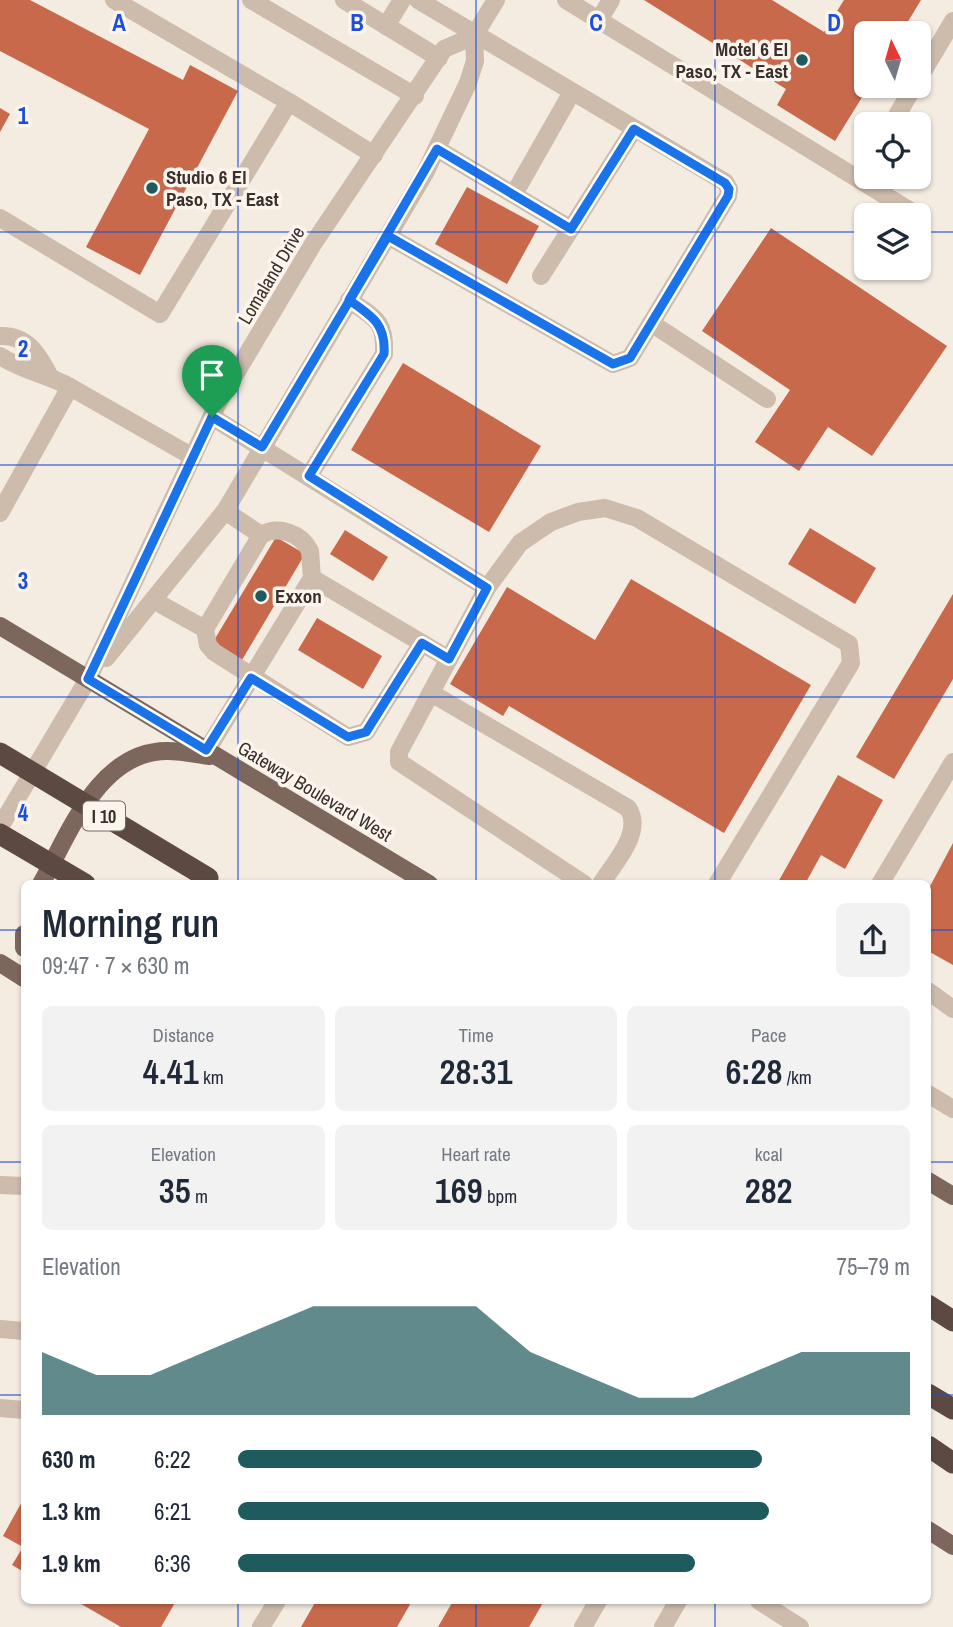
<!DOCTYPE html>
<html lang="en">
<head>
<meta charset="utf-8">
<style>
  :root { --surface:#fff; --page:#f2f2f3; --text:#1f2937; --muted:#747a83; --accent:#1f5a5e }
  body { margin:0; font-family:"Archivo Narrow",sans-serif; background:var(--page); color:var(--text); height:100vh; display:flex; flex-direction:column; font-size:26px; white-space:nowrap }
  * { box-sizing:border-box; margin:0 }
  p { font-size:23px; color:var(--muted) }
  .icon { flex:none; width:38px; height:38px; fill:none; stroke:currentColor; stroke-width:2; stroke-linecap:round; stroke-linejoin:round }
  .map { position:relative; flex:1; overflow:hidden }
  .details { position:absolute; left:21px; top:880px; width:910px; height:724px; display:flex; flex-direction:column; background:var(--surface); border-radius:10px; box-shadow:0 2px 5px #0004 }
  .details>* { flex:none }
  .needle { width:46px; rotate:355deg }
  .controls { position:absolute; left:854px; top:21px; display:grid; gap:14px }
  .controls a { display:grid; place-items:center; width:77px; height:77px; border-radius:10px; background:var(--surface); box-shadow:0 2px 5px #0004; font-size:35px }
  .pin { position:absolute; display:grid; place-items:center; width:60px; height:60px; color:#fff; margin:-72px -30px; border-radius:50% 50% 50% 0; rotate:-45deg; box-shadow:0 0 7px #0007 }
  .pin .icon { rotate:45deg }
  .round { display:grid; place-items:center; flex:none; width:74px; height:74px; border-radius:10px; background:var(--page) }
  .overview { display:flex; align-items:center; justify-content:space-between; height:119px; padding:0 21px }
  h1 { font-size:38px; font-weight:600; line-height:52px }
  .figures { display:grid; grid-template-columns:repeat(3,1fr); gap:10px; height:119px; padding:7px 21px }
  .figures div { display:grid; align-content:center; border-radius:10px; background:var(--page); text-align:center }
  .figures b { font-size:35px; font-weight:600 }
  .figures small { font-size:19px; font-weight:400 }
  .figures p { font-size:19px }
  .chart { height:196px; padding:14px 21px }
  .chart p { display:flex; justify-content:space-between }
  .chart svg { width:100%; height:126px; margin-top:7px; fill:var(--accent); opacity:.7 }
  ul { padding:0 21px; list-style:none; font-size:23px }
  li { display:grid; grid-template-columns:112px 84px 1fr; align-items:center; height:52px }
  li i { height:18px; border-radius:9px; background:var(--accent) }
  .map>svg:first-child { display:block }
  .building { fill:#c8694b }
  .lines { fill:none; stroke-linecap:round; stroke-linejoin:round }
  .minor { stroke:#cdbbac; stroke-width:18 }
  .major { stroke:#7d675c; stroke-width:18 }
  .highway { stroke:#5c4a42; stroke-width:21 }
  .highway-bridge { stroke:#5c4a42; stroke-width:21 }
  .route-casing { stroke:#fff; stroke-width:14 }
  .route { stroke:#1a73e8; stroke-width:9 }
  .grid { fill:none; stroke:#1d4ed8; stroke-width:2; stroke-opacity:0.55 }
  .poi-dot { fill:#1f5a5e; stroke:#fbf5ee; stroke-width:2.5 }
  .labels { text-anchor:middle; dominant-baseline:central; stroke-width:7; stroke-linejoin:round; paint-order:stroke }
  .shield { fill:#fbf5ee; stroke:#756b66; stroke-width:2 }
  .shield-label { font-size:18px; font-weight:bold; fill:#3b302b }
  .poi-label { font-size:19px; font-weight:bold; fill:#3b302b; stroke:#fbf5ee; text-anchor:start }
  .street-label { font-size:19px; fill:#3b302b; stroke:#fbf5ee }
  .grid-label { font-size:23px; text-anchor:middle; font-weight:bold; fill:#1d4ed8; stroke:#fbf5ee; stroke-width:7; stroke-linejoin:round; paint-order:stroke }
</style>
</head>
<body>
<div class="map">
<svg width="953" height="1627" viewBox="0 0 953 1627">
  <rect width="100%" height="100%" fill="#f4ebe1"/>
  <g class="building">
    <polygon points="0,0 30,0 183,80 190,65 238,91 140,275 86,247 149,129 0,51"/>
    <polygon points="644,0 772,0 824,32 844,0 921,0 901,33 866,33 869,86 835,141 777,105 786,89"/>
    <polygon points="0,108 10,114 0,132"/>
    <polygon points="467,187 539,226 507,284 435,244"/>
    <polygon points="771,228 947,346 872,456 828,427 799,471 755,442 790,390 702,331"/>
    <polygon points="403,363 541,446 489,532 351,450"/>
    <polygon points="810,528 876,568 855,604 788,564"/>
    <polygon points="345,530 388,557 373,581 330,554"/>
    <polygon points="276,537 305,554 242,660 213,642"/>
    <polygon points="631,579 811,685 724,833 509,706 503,716 450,684 507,587 595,640"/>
    <polygon points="953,594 953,679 894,779 856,757"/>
    <polygon points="317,618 382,656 363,689 298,650"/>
    <polygon points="838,775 883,800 845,869 821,855 805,884 777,884"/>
    <polygon points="953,843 953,965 928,951 928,890"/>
    <polygon points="24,1498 24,1572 12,1565 23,1547 3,1536"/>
    <polygon points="76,1601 176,1601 161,1627 121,1627"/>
    <polygon points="316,1601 412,1601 397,1627 301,1627"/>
    <polygon points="453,1601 544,1601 529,1627 438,1627"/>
  </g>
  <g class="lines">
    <g class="minor">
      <polyline points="114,0 289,102"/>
      <polyline points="251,0 415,96"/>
      <polyline points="344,0 439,58"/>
      <polyline points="566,0 917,215"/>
      <polyline points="599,20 611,0"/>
      <polyline points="386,26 402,0"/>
      <polyline points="919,78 953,21"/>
      <polyline points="892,124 914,86"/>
      <polyline points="437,149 571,229"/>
      <polyline points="514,194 572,92"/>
      <polyline points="0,218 160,314 289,102 374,155"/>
      <polyline points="388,236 613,364 630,358 728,196 729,189 725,182 418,0"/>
      <polyline points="541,276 634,129"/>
      <polyline points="651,323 767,399"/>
      <path d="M0 336C27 335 38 354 49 375"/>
      <path d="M0 356C22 371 47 374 70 387"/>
      <polyline points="212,417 487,588 399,752 399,762 584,884"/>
      <path d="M309 476 384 354C386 321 374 317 349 300"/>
      <path d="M225 511 261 535C278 525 301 533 310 551L312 578 449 659"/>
      <polyline points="0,513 70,387 193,457"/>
      <polyline points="487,588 520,543 551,522 578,512 605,508 637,518 849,644 851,663 717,884"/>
      <polyline points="153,600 205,629 261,535"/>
      <polyline points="205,629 208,645 214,652 348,737 366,732 422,643"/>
      <polyline points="106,658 225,511 388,236 425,173 468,83 475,61 474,36 496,0"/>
      <path d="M431 693 628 808C644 832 614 863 601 884"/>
      <polyline points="207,750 312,578"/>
      <polyline points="0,827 88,679 218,403 313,244 444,49 474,36"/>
      <polyline points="880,884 953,762"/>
      <polyline points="928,991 953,1009"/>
      <polyline points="928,1094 953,1109"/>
      <polyline points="0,1185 24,1186"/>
      <polyline points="0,1329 24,1331"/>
      <polyline points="0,1408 24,1410"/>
      <polyline points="759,1601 800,1627"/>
      <polyline points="261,1627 277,1601"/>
      <polyline points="583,1627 598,1601"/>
      <polyline points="663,1627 678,1601"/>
    </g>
    <g class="major">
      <polyline points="0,626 429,884"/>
      <path d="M41 884C69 834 99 751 167 751 181 751 196 754 210 756"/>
      <polyline points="24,934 24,948"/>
      <polyline points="0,963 24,978"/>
      <polyline points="928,1181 953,1196"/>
      <polyline points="928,1530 953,1546"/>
    </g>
    <g class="highway">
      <polyline points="928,1305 953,1321"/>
      <polyline points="928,1394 953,1409"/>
      <polyline points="928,1446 953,1463"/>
    </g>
    <g class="highway-bridge">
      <polyline points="0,753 208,878"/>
      <polyline points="0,834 85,884"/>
    </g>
  </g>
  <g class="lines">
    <defs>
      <path id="route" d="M212 417 88 679 206 750 251 678 348 737 366 732 422 643 449 659 487 588 309 476 384 354C386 324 372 316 349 300L437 149 571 229 634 129 725 183 729 189 728 196 630 358 613 364 388 236 262 447 212 417"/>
    </defs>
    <use href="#route" class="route-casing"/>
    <use href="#route" class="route"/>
  </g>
  <path class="grid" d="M238 0V884M476 0V884M715 0V884M0 232H866M919 232H953M0 465H953M0 697H953M0 930H24M928 930H953M0 1162H24M928 1162H953M0 1395H24M928 1395H953M238 1601V1627M476 1601V1627M715 1601V1627"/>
  <g class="poi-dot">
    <circle cx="802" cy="60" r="7"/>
    <circle cx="152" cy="188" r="7"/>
    <circle cx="261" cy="596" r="7"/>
  </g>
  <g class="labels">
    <rect class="shield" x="83" y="801.5" width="42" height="29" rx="5"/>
    <g class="shield-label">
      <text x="104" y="816">I 10</text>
    </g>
    <g class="poi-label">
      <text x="788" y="49" text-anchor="end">Motel 6 El<tspan x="788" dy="22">Paso, TX - East</tspan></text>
      <text x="166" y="177">Studio 6 El<tspan x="166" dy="22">Paso, TX - East</tspan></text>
      <text x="275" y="596">Exxon</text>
    </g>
    <g class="street-label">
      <text transform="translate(271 275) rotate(-59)">Lomaland Drive</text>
      <text transform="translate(315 791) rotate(31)">Gateway Boulevard West</text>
    </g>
  </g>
  <g class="grid-label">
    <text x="119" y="31">A</text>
    <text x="357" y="31">B</text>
    <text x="596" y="31">C</text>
    <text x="834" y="31">D</text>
    <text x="23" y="124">1</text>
    <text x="23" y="357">2</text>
    <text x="23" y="589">3</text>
    <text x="23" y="821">4</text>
  </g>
</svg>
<div class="controls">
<a><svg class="needle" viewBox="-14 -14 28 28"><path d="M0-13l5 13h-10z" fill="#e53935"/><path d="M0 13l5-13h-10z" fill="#747a83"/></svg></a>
<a><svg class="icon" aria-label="locate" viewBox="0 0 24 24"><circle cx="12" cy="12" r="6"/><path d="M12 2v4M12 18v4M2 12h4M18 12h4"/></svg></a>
<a><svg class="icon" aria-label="layers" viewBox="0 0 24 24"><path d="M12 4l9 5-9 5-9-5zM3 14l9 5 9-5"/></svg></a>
</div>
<div class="pin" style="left:212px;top:417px;background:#1e9e55"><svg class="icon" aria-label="arrive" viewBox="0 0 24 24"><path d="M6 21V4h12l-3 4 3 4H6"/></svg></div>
<section class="details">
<div class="overview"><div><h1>Morning run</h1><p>09:47 · 7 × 630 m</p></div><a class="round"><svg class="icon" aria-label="share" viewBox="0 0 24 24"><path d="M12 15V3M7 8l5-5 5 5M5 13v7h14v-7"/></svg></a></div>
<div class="figures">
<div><p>Distance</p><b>4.41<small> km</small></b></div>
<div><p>Time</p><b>28:31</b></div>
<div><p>Pace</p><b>6:28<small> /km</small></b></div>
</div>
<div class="figures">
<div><p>Elevation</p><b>35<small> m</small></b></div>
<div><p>Heart rate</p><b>169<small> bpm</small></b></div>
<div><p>kcal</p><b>282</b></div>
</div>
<div class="chart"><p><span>Elevation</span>75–79 m</p>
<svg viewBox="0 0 160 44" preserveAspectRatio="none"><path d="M0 44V22L10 30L20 30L30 22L40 14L50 6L60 6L70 6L80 6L90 22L100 30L110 38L120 38L130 30L140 22L150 22L160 22V44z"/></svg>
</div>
<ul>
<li><b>630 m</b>6:22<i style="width:78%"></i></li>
<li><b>1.3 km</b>6:21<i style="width:79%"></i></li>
<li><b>1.9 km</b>6:36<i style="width:68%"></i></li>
</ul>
</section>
</div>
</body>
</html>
